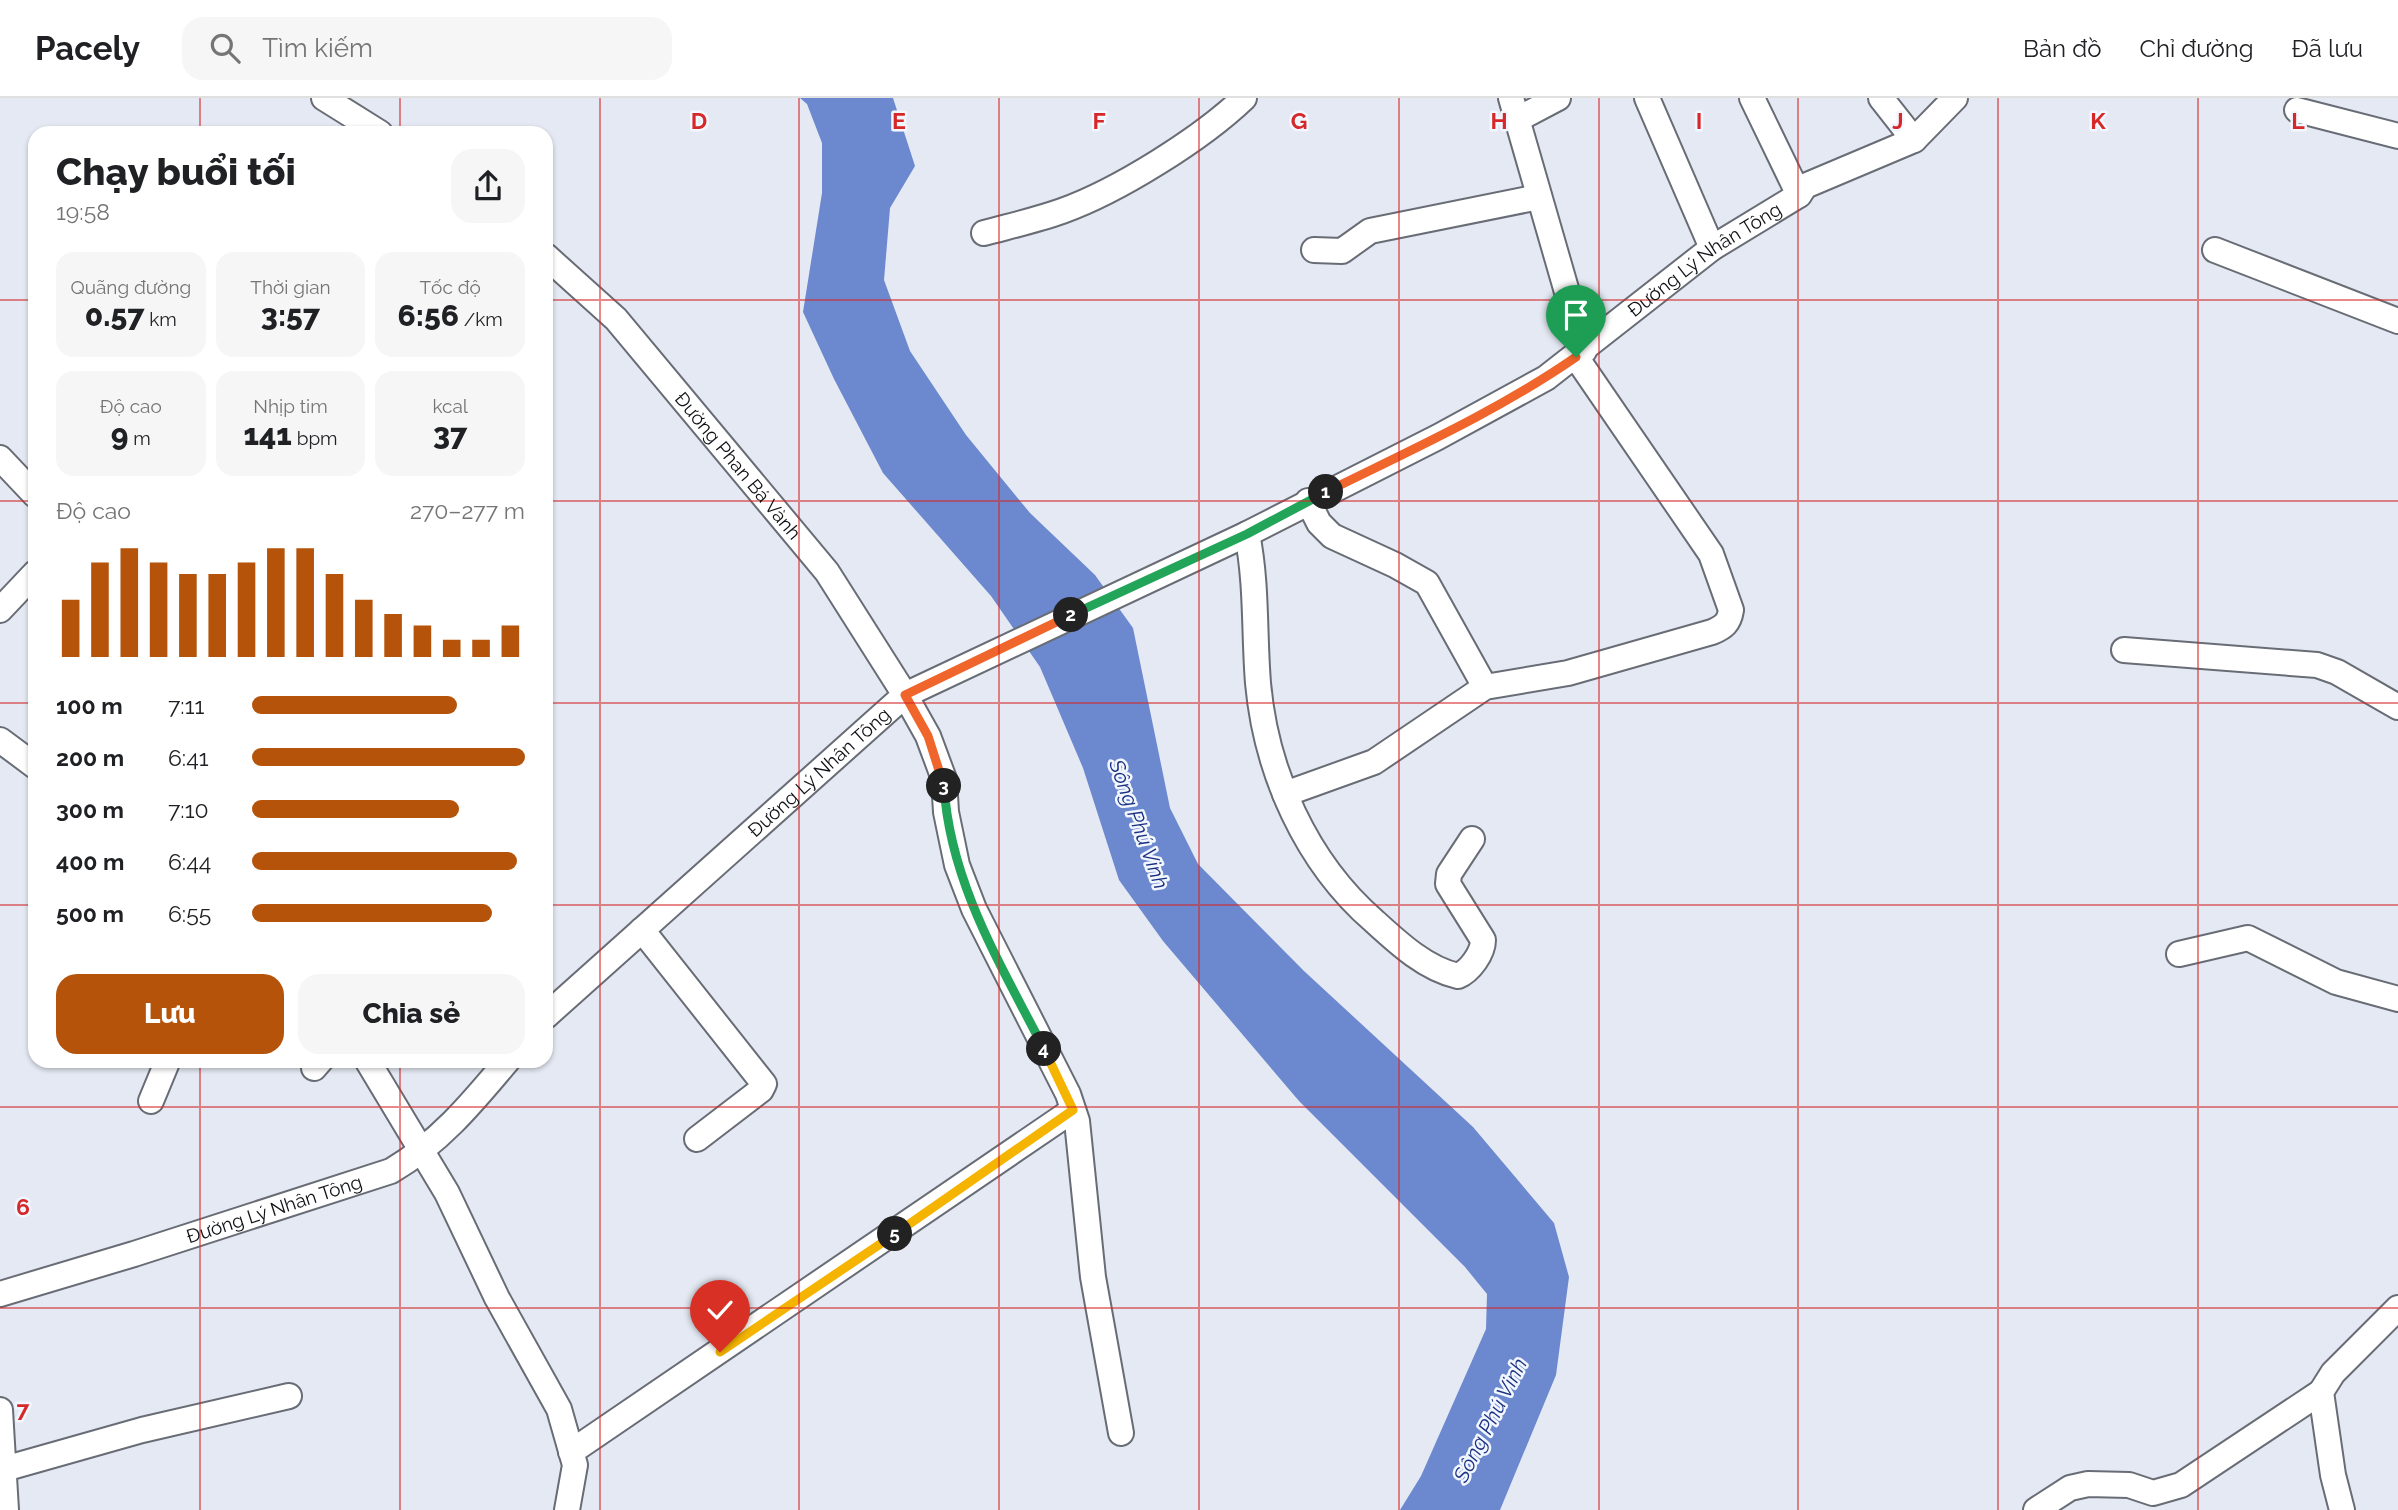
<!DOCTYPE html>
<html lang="vi">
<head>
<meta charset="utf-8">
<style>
  :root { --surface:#fff; --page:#f6f6f6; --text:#202124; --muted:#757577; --line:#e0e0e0; --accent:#b45309 }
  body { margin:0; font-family:Raleway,sans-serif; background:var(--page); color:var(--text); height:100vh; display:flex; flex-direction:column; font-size:26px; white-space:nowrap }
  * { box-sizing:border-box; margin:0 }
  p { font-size:23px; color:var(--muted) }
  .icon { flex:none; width:38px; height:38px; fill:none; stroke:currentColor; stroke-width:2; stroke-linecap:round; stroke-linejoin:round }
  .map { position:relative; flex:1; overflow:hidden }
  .side { position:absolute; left:28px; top:28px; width:525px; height:942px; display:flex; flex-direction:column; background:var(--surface); border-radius:21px; box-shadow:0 2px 5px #0004 }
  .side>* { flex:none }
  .pin { position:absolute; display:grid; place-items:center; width:60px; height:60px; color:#fff; margin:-72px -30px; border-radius:50% 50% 50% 0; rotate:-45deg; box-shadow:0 0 7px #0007 }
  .pin .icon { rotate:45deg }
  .km { position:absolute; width:35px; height:35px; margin:-18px; border-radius:50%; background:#222; color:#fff; font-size:19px; line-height:35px; text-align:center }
  .round { display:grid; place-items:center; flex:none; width:74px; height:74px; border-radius:21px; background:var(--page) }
  .overview { display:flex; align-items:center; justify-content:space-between; height:119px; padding:0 28px }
  h1 { font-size:38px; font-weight:800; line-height:52px }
  .figures { display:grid; grid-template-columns:repeat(3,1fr); gap:10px; height:119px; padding:7px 28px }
  .figures div { display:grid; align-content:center; border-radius:18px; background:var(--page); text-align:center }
  .figures b { font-size:30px; font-weight:800 }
  .figures small { font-size:19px; font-weight:400 }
  .figures p { font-size:19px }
  .chart { height:196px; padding:14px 28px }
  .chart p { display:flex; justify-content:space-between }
  .chart svg { width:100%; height:126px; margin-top:7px; stroke:var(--accent); stroke-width:6 }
  .cta { display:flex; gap:14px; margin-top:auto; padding:14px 28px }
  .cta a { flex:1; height:80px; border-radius:21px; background:var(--accent); color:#fff; font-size:28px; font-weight:800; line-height:80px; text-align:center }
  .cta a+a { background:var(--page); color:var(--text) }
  ul { padding:0 28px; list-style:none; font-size:23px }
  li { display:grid; grid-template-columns:112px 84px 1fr; align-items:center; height:52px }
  li i { height:18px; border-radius:9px; background:var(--accent) }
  header { display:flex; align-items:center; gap:42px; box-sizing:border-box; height:98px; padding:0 35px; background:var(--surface); border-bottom:2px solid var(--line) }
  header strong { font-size:33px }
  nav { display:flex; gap:38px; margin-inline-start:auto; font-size:24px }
  .search { width:490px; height:63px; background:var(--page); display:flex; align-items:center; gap:18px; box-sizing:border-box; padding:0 24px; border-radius:21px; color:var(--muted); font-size:26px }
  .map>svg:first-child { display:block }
  .water { fill:#6c88ce }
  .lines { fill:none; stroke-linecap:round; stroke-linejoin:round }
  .minor-casing { stroke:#686c75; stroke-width:28 }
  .minor { stroke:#fff; stroke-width:24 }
  .split-1-casing { stroke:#fff; stroke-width:14 }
  .split-2-casing { stroke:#fff; stroke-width:14 }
  .split-3-casing { stroke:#fff; stroke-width:14 }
  .split-4-casing { stroke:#fff; stroke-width:14 }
  .split-5-casing { stroke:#fff; stroke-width:14 }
  .split-6-casing { stroke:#fff; stroke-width:14 }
  .split-1 { stroke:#f0652b; stroke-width:9 }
  .split-2 { stroke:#22a559; stroke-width:9 }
  .split-3 { stroke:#f0652b; stroke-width:9 }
  .split-4 { stroke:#22a559; stroke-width:9 }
  .split-5 { stroke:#f5b400; stroke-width:9 }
  .split-6 { stroke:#f5b400; stroke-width:9 }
  .grid { fill:none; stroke:#d62828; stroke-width:2; stroke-opacity:0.55 }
  .labels { text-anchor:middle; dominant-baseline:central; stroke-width:5; stroke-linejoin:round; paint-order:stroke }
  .street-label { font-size:19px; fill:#0f1114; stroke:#f2f6fe }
  .water-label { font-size:21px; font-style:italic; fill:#1a3182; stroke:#f2f6fe }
  .grid-label { font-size:23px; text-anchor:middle; font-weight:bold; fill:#d62828; stroke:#f2f6fe; stroke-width:5; stroke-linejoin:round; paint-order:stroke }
</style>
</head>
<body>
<header>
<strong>Pacely</strong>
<div class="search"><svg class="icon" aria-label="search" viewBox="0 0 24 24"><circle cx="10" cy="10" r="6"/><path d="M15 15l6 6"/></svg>Tìm kiếm</div>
<nav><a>Bản đồ</a><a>Chỉ đường</a><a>Đã lưu</a></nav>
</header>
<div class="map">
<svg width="2398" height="1412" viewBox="0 0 2398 1412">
  <rect width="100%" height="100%" fill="#e4e9f3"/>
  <polygon class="water" points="800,0 893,0 915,68 890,110 884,182 910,253 966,337 1030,415 1095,477 1133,530 1170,710 1198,766 1304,873 1473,1029 1554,1125 1569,1179 1556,1277 1500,1412 1400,1412 1421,1378 1486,1231 1487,1196 1465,1169 1299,1003 1163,843 1119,782 1083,670 1040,569 991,498 883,375 834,281 803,214 822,95 822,45 807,6"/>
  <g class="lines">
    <defs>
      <g id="minor">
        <polyline points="324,0 380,35"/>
        <polyline points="1511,0 1584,253"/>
        <polyline points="1647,0 1712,150"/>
        <polyline points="1752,0 1799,97"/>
        <polyline points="1881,0 1914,42"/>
        <polyline points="2297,12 2398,38"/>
        <polyline points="1518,21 1558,0"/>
        <path d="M984 135C1010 128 1037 122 1062 113 1118 93 1201 41 1244 0"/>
        <polyline points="1314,152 1342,153 1370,133 1539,99"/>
        <polyline points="2215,152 2398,223"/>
        <path id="s1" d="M546 158 616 221 827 474 905 597 928 638 944 681 946 714 957 767 974 811 1068 996 1077 1023 1093 1179 1121 1335"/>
        <polyline points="0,360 35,397"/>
        <polyline points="1308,403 1319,425 1332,438 1395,467 1427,485 1485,589"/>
        <path d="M1247 436C1257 485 1254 535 1258 585 1266 674 1306 764 1374 823 1398 845 1426 871 1458 878 1470 873 1483 855 1483 842L1448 786 1449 776 1472 741"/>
        <polyline points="0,512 35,475"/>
        <polyline points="2124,552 2317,567 2337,574 2398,609"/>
        <polyline points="0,642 35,668"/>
        <path d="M1285 696 1374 664 1485 589 1568 575 1712 534C1724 529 1729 525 1731 512L1711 456 1576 259"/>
        <polyline points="642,832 764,986 761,992 697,1041"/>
        <polyline points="2179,856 2248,840 2336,884 2398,901"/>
        <path id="s2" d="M546 918 905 597 1247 436 1438 339 1546 280 1712 150 1799 97 1805 88 1914 42 1955 0"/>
        <polyline points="367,962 447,1095 497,1200 559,1311 575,1367 567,1412"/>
        <polyline points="314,970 321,962"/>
        <polyline points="151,1003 168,962"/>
        <path id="s3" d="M0 1196 134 1156 391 1073C440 1044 472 1005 508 962"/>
        <polyline points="0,1312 6,1412"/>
        <polyline points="571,1354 1073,1012"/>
        <polyline points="4,1371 142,1332 289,1298"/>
        <polyline points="2036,1412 2070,1390 2088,1386 2129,1387 2153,1395 2181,1387 2321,1294"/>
        <polyline points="2342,1412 2333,1377 2321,1294 2333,1275 2398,1210"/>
      </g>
    </defs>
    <use href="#minor" class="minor-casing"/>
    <use href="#minor" class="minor"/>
  </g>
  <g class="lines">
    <defs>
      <path id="split-1" d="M1326 394C1411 352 1498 313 1576 259"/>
      <polyline id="split-2" points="1071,517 1247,436 1326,394"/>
      <polyline id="split-3" points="944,688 928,638 905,597 1071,517"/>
      <path id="split-4" d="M944 688C950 785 1001 867 1044 951"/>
      <polyline id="split-5" points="895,1136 1073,1012 1044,951"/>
      <polyline id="split-6" points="720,1254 895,1136"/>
    </defs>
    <use href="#split-1" class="split-1-casing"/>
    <use href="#split-2" class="split-2-casing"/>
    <use href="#split-3" class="split-3-casing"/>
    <use href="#split-4" class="split-4-casing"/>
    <use href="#split-5" class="split-5-casing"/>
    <use href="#split-6" class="split-6-casing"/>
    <use href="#split-1" class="split-1"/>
    <use href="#split-2" class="split-2"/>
    <use href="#split-3" class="split-3"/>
    <use href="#split-4" class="split-4"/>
    <use href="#split-5" class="split-5"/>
    <use href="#split-6" class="split-6"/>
  </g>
  <path class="grid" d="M200 0V35M400 0V35M600 0V1412M799 0V1412M999 0V1412M1199 0V1412M1399 0V1412M1599 0V1412M1798 0V1412M1998 0V1412M2198 0V1412M0 202H35M546 202H2398M0 403H35M546 403H2398M0 605H35M546 605H2398M0 807H35M546 807H2398M200 962V1412M400 962V1412M0 1009H2398M0 1210H2398"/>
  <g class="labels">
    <g class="street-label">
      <text stroke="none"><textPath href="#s2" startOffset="1395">Đường Lý Nhân Tông</textPath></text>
      <text stroke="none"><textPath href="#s1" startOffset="285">Đường Phan Bá Vành</textPath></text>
      <text stroke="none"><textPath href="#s2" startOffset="366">Đường Lý Nhân Tông</textPath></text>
      <text stroke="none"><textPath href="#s3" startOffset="287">Đường Lý Nhân Tông</textPath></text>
    </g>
    <g class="water-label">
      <text transform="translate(1139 726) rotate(70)">Sông Phú Vinh</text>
      <text transform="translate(1490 1322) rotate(-63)">Sông Phú Vinh</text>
    </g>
  </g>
  <g class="grid-label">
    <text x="699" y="31">D</text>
    <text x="899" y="31">E</text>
    <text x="1099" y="31">F</text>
    <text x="1299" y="31">G</text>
    <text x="1499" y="31">H</text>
    <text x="1699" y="31">I</text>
    <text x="1898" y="31">J</text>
    <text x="2098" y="31">K</text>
    <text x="2298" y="31">L</text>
    <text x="23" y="1117">6</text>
    <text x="23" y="1319">7</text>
  </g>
</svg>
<div class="pin" style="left:1576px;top:259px;background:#1e9e55"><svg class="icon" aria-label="arrive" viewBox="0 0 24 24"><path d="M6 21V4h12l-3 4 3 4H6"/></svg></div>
<div class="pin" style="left:720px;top:1254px;background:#d93025"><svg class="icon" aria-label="check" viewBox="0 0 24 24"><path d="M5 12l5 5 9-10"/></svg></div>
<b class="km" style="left:1326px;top:394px">1</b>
<b class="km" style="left:1071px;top:517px">2</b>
<b class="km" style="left:944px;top:688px">3</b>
<b class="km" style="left:1044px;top:951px">4</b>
<b class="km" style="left:895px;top:1136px">5</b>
<section class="side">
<div class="overview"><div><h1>Chạy buổi tối</h1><p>19:58</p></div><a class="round"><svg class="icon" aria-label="share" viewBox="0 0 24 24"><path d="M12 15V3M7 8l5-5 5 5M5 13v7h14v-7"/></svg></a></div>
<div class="figures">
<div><p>Quãng đường</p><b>0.57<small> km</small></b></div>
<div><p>Thời gian</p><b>3:57</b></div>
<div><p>Tốc độ</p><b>6:56<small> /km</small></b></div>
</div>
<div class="figures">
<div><p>Độ cao</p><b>9<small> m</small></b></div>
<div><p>Nhịp tim</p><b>141<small> bpm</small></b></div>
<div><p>kcal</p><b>37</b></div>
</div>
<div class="chart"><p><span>Độ cao</span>270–277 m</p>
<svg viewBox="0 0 160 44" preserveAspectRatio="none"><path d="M5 44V24M15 44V11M25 44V6M35 44V11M45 44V15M55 44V15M65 44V11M75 44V6M85 44V6M95 44V15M105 44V24M115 44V29M125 44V33M135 44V38M145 44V38M155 44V33"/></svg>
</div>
<ul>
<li><b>100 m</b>7:11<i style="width:75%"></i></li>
<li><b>200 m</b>6:41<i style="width:100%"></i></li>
<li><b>300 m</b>7:10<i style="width:76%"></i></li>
<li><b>400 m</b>6:44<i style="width:97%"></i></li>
<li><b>500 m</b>6:55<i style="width:88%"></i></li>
</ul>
<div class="cta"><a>Lưu</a><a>Chia sẻ</a></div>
</section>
</div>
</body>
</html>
